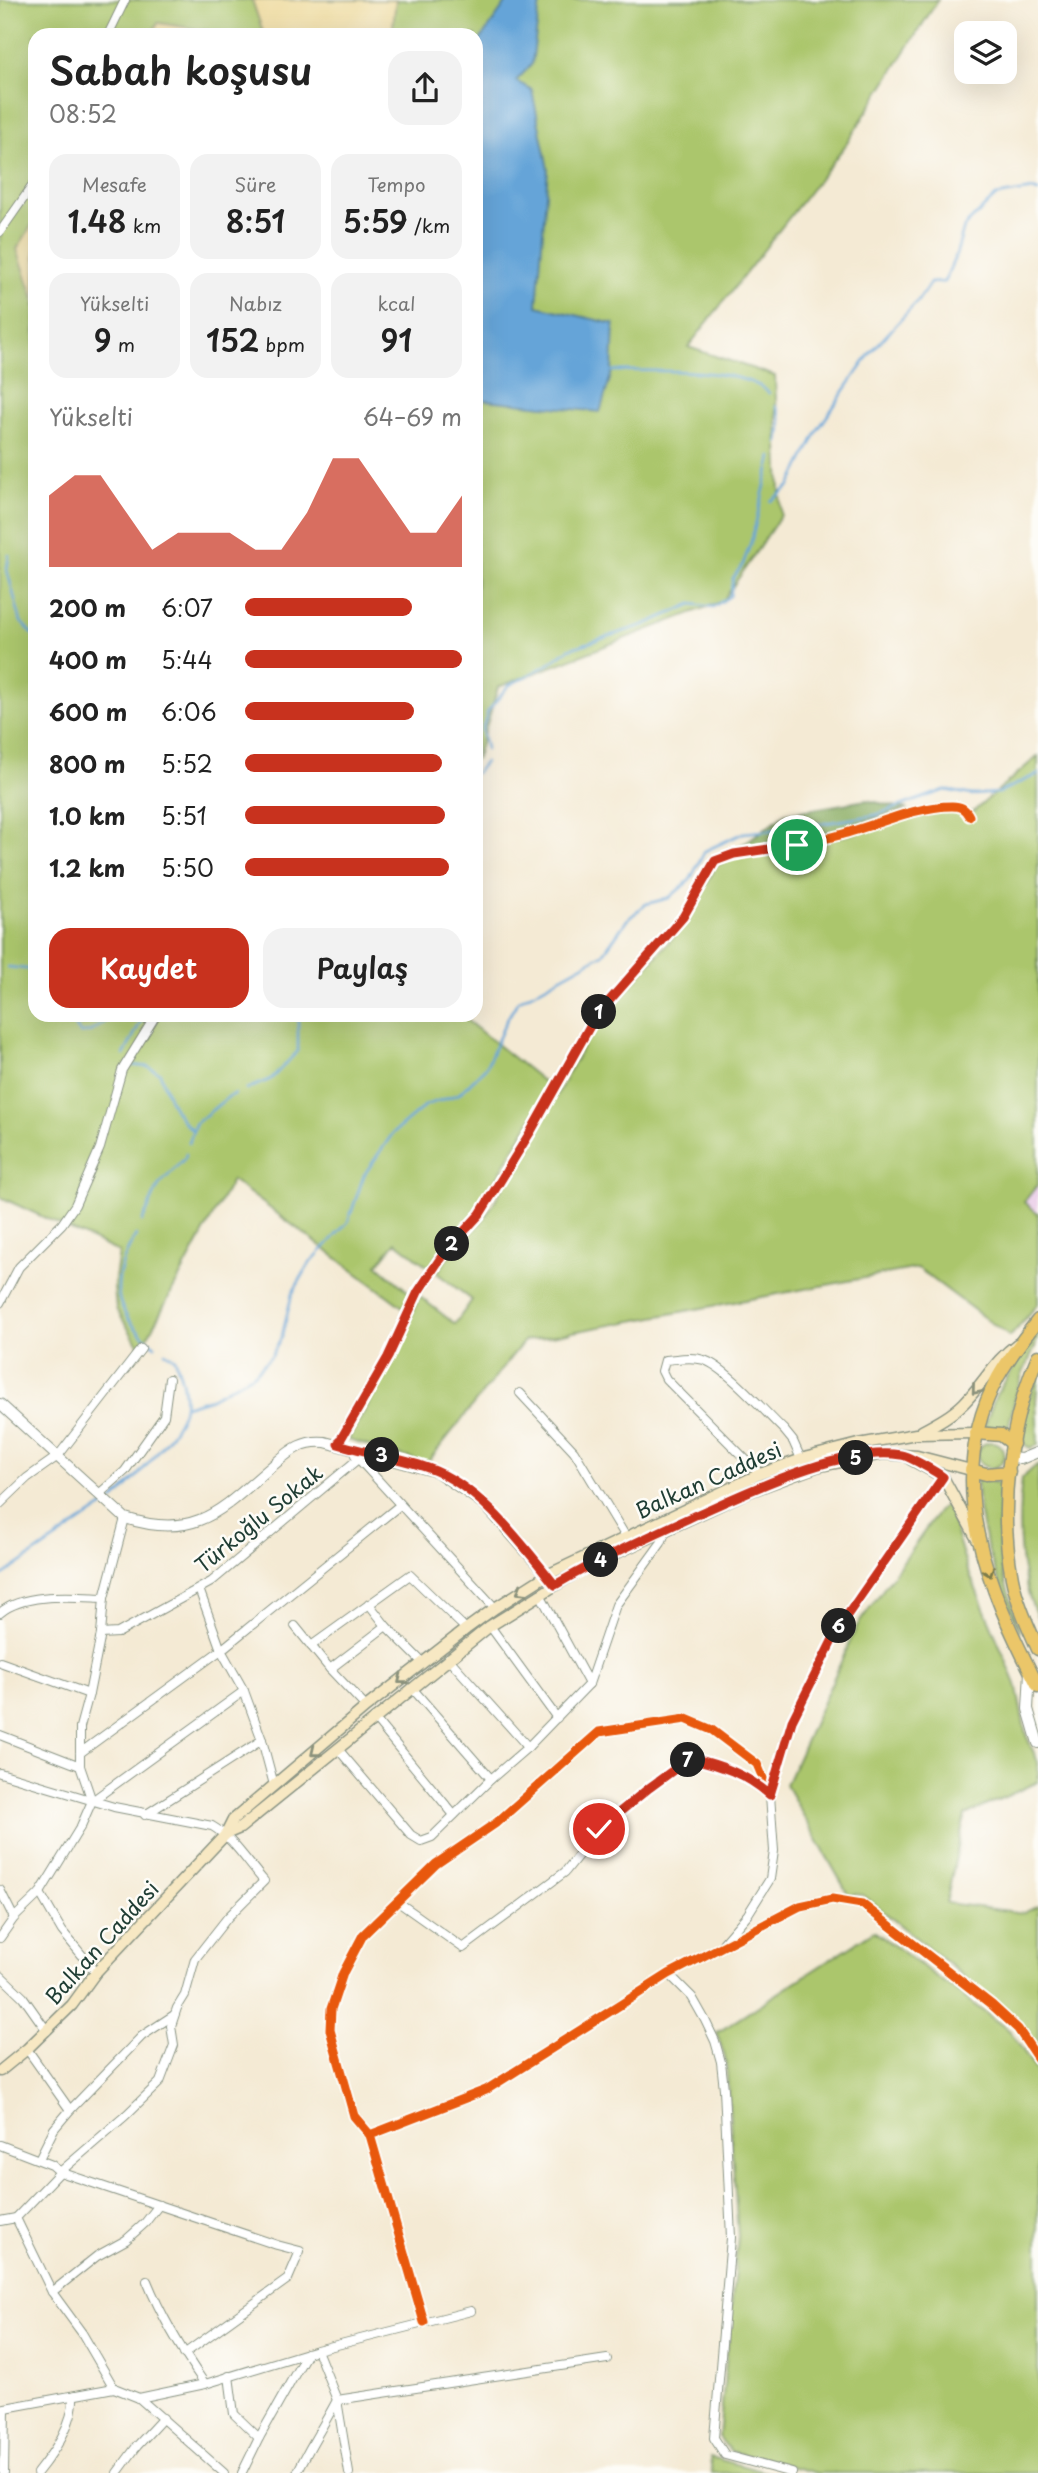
<!DOCTYPE html>
<html lang="tr">
<head>
<meta charset="utf-8">
<style>
  :root { --surface:#fff; --page:#f2f2f2; --text:#222; --muted:#767676; --accent:#c8321e }
  body { margin:0; font-family:"Playpen Sans",sans-serif; background:var(--page); color:var(--text); height:100vh; display:flex; flex-direction:column; font-size:26px; white-space:nowrap }
  * { box-sizing:border-box; margin:0 }
  p { font-size:23px; color:var(--muted) }
  .icon { flex:none; width:38px; height:38px; fill:none; stroke:currentColor; stroke-width:2; stroke-linecap:round; stroke-linejoin:round }
  .map { position:relative; flex:1; overflow:hidden }
  .side { position:absolute; left:28px; top:28px; width:455px; height:994px; display:flex; flex-direction:column; background:var(--surface); border-radius:21px; box-shadow:0 7px 28px #0002 }
  .side>* { flex:none }
  .buttons { position:absolute; left:954px; top:21px; display:grid; gap:14px }
  .buttons a { display:grid; place-items:center; width:63px; height:63px; border-radius:14px; background:var(--surface); box-shadow:0 7px 28px #0002; font-size:35px }
  .pin { position:absolute; display:grid; place-items:center; width:60px; height:60px; color:#fff; margin:-30px; border:4px solid #fff; border-radius:50%; box-shadow:0 2px 7px #0007 }
  .km { position:absolute; width:35px; height:35px; margin:-18px; border-radius:50%; background:#222; color:#fff; font-size:19px; line-height:35px; text-align:center }
  .round { display:grid; place-items:center; flex:none; width:74px; height:74px; border-radius:21px; background:var(--page) }
  .summary { display:flex; align-items:center; justify-content:space-between; height:119px; padding:0 21px }
  h1 { font-size:38px; font-weight:600; line-height:52px }
  .figures { display:grid; grid-template-columns:repeat(3,1fr); gap:10px; height:119px; padding:7px 21px }
  .figures div { display:grid; align-content:center; border-radius:18px; background:var(--page); text-align:center }
  .figures b { font-size:30px; font-weight:600 }
  .figures small { font-size:19px; font-weight:400 }
  .figures p { font-size:19px }
  .chart { height:196px; padding:14px 21px }
  .chart p { display:flex; justify-content:space-between }
  .chart svg { width:100%; height:126px; margin-top:7px; fill:var(--accent); opacity:.7 }
  .primary-button { display:flex; gap:14px; margin-top:auto; padding:14px 21px }
  .primary-button a { flex:1; height:80px; border-radius:21px; background:var(--accent); color:#fff; font-size:28px; font-weight:600; line-height:80px; text-align:center }
  .primary-button a+a { background:var(--page); color:var(--text) }
  ul { padding:0 21px; list-style:none; font-size:23px }
  li { display:grid; grid-template-columns:112px 84px 1fr; align-items:center; height:52px }
  li i { height:18px; border-radius:9px; background:var(--accent) }
  .map>svg:first-child { display:block }
  .built { fill:#ecd1ea }
  .green { fill:#abc66c; stroke:#658250; stroke-width:2 }
  .forest { fill:#88ab60; stroke:#54744a; stroke-width:2 }
  .sand { fill:#eeda9e; stroke:#868c69; stroke-width:2 }
  .water { fill:#65a4d8; stroke:#427086; stroke-width:2 }
  .lines { fill:none; stroke-linecap:round; stroke-linejoin:round }
  .stream { stroke:#65a4d8; stroke-width:2.5 }
  .minor-casing { stroke:#8a9484; stroke-width:10 }
  .tertiary-casing { stroke:#8a9484; stroke-width:12 }
  .secondary-casing { stroke:#8a9484; stroke-width:13 }
  .trunk-casing { stroke:#8a9484; stroke-width:15 }
  .minor { stroke:#fff; stroke-width:8 }
  .tertiary { stroke:#fff; stroke-width:10 }
  .secondary { stroke:#f7e8c3; stroke-width:10 }
  .trunk { stroke:#ebc669; stroke-width:12 }
  .cycleway-casing { stroke:#fdfcf7; stroke-width:13 }
  .cycleway { stroke:#e8590c; stroke-width:9 }
  .oneway { stroke:#8b927c }
  .oneway2 { stroke:#7b7b4c }
  .route-casing { stroke:#fff; stroke-width:14 }
  .route { stroke:#c8321e; stroke-width:9 }
  .labels { text-anchor:middle; dominant-baseline:central; stroke-width:5; stroke-linejoin:round; paint-order:stroke }
  .street-label { font-size:21px; fill:#1f3d34; stroke:#fdfcf7 }
</style>
</head>
<body>
<div class="map">
<svg width="1038" height="2473" viewBox="0 0 1038 2473">
  <rect width="100%" height="100%" fill="#fdfcf7"/>
  <filter id="ink" filterUnits="userSpaceOnUse"><feTurbulence type="fractalNoise" baseFrequency=".0143" numOctaves="2"/><feDisplacementMap in="SourceGraphic" scale="14" xChannelSelector="R" yChannelSelector="G"/><feConvolveMatrix kernelMatrix="1 2 1 2 8 2 1 2 1" color-interpolation-filters="sRGB"/></filter>
  <filter id="wash" filterUnits="userSpaceOnUse"><feTurbulence type="fractalNoise" baseFrequency=".00686" numOctaves="4" result="noise"/><feDisplacementMap in="SourceGraphic" scale="28" xChannelSelector="R" yChannelSelector="G"/><feGaussianBlur stdDeviation="1.57" result="paint"/><feColorMatrix in="noise" values="0 0 0 0 0 0 0 0 0 0 0 0 0 0 0 0 0 1.4 0 .05"/><feComposite in="paint" operator="in"/></filter>
  <g filter="url(#wash)">
    <rect width="100%" height="100%" fill="#f4ead4"/>
    <polygon class="built" points="1038,1184 1038,1213 1024,1202"/>
    <g class="green">
      <polygon points="0,0 938,0 845,146 688,347 775,376 781,515 723,601 498,687 476,760 476,35 35,35 35,1015 460,1015 550,1087 477,1212 439,1253 430,1268 396,1242 377,1265 410,1293 404,1308 232,1180 141,1349 116,1309 114,1286 119,1252 0,1197"/>
      <path d="M1038 756V1184L1024 1202 1038 1213V1304L1010 1337 918 1268 524 1341 427 1463 348 1440 394 1359 419 1296 455 1324 472 1300 437 1273 447 1258 484 1219 558 1093 598 1017 625 992 688 920 716 866 732 857C772 850 812 844 851 834 885 826 926 804 962 810L967 817Z"/>
      <path d="M1038 1330C1038 1347 1029 1358 1023 1373 1016 1391 1012 1410 1008 1429L984 1427 996 1395Z"/>
      <path d="M1038 1375 1036 1401 1038 1445 1030 1448 1025 1445C1018 1424 1029 1395 1038 1375Z"/>
      <circle cx="991" cy="1455" r="13"/>
      <path d="M1038 1464V1618C1017 1576 1017 1523 1022 1478Z"/>
      <path d="M977 1479 999 1483V1547L1002 1571 1020 1632C999 1582 977 1535 977 1479Z"/>
      <polygon points="947,1504 967,1568 1016,1684 1026,1735 1038,1762 1038,1782 965,1815 946,1903 1024,1913 1038,1906 1038,2049 1022,2024 863,1895 848,1894 786,1785 857,1626 941,1508"/>
      <polygon points="874,1931 1010,2031 1038,2073 1038,2473 817,2473 730,2451 719,2437 738,2236 726,2061 717,2033"/>
      <polygon points="710,2457 769,2473 712,2473"/>
    </g>
    <polygon class="forest" points="866,800 907,809 797,841 735,850 785,814"/>
    <g class="sand">
      <polygon points="252,0 396,0 392,35 264,35"/>
      <polygon points="158,23 159,23 236,35 151,35"/>
      <polygon points="35,220 35,302 17,249"/>
    </g>
    <polygon class="water" points="508,0 538,0 540,3 532,64 516,81 532,90 548,169 537,306 614,324 612,372 600,412 476,399 476,46"/>
    <g class="lines">
      <g class="stream">
        <path d="M612 371C649 371 742 366 769 393"/>
        <path d="M776 406C782 417 782 430 778 443"/>
        <polyline points="771,501 790,486 819,428 871,352 917,302 930,283 944,282 956,255 964,227 996,196 1033,190 1038,192"/>
        <polyline points="9,555 7,570 21,622 35,637"/>
        <polyline points="486,749 482,730 488,711 508,686 549,664 569,649 644,625 692,604 713,607 730,596 733,578 743,564 751,542 772,457"/>
        <polyline points="476,773 485,762"/>
        <polyline points="8,967 35,970"/>
        <path d="M67 1015 80 1033C93 1034 97 1026 107 1021 117 1016 128 1016 138 1017L140 1020"/>
        <polyline points="124,1055 144,1015"/>
        <path d="M130 1065 148 1067 160 1073C169 1098 172 1112 193 1131"/>
        <polyline points="247,1089 271,1079 298,1051 298,1015"/>
        <polyline points="189,1143 195,1124 228,1097 235,1094"/>
        <polyline points="142,1222 159,1185 185,1158 186,1154"/>
        <path d="M136 1235C108 1282 111 1312 155 1346"/>
        <polyline points="185,1406 211,1398 254,1374 272,1355 282,1336 292,1294 310,1263 348,1222 364,1175 393,1133 426,1105 459,1094 486,1067 506,1021 518,1001 603,954 627,920 646,904 669,898 690,880 705,851 743,833 793,828 876,815 945,790 972,795 998,793 1038,774"/>
        <path d="M0 1577 113 1500C130 1486 183 1427 184 1406 186 1390 180 1374 175 1358L165 1352"/>
      </g>
    </g>
  </g>
  <g filter="url(#ink)">
    <g class="lines">
      <defs>
        <g id="minor">
          <polyline points="108,35 125,0"/>
          <polyline points="0,232 35,182"/>
          <polyline points="0,1303 19,1267 62,1224 75,1205 100,1148 122,1070 156,1015"/>
          <polyline points="520,1393 574,1451 626,1537"/>
          <path d="M339 1444 388 1357 417 1292 445 1253 480 1214 531 1131 595 1017 683 917 714 861C754 847 796 847 836 836 872 827 915 806 952 806 960 806 965 808 969 816"/>
          <polyline points="355,1455 495,1608"/>
          <path d="M760 1474 666 1379 662 1371 665 1360C678 1359 692 1356 704 1360 726 1367 766 1413 784 1430L793 1441 801 1459"/>
          <polyline points="99,1494 125,1471 164,1416 169,1379"/>
          <polyline points="0,1504 27,1478 58,1456 141,1349"/>
          <polyline points="199,1589 221,1650 244,1691 262,1740 274,1785"/>
          <polyline points="540,1594 589,1684"/>
          <polyline points="369,1604 386,1626 423,1663"/>
          <path d="M0 1613C24 1592 74 1597 104 1598"/>
          <polyline points="295,1626 330,1669 366,1707"/>
          <polyline points="490,1626 557,1718"/>
          <polyline points="101,1634 118,1633 211,1582 358,1459"/>
          <polyline points="311,1646 410,1575 466,1629"/>
          <polyline points="448,1658 528,1747"/>
          <polyline points="0,1662 89,1694"/>
          <polyline points="330,1669 386,1626"/>
          <polyline points="412,1688 491,1779"/>
          <polyline points="374,1718 454,1815"/>
          <polyline points="0,1735 80,1766"/>
          <polyline points="338,1749 411,1835 421,1841 432,1837 491,1779 528,1747 589,1684 616,1605 661,1543 667,1528"/>
          <polyline points="80,1753 221,1650 400,1505"/>
          <path d="M0 1773 114 1807 212 1826C233 1838 247 1862 264 1881L228 1917 195 1959 185 1995 177 2008 171 2026 174 2045 160 2082 125 2116 60 2172 16 2218"/>
          <polyline points="92,1801 244,1691"/>
          <polyline points="145,1815 262,1740"/>
          <polyline points="0,1890 14,1918"/>
          <polyline points="40,1893 62,1931 96,1972"/>
          <path d="M398 1902 463 1948 565 1872 599 1829 649 1788 690 1758C718 1765 746 1774 768 1793"/>
          <polyline points="0,1938 14,1918 40,1893 81,1826 92,1801 80,1766 80,1727 89,1694 101,1634 104,1598 125,1518"/>
          <polyline points="723,1943 748,1914 770,1879 774,1851 770,1795 792,1721 839,1627 943,1477"/>
          <polyline points="669,1974 692,1997 705,2020 715,2041 721,2062 724,2089 731,2238 714,2438 725,2455 792,2473"/>
          <polyline points="0,1975 23,1997 47,2031"/>
          <polyline points="27,2049 70,2110"/>
          <polyline points="370,2135 354,2116 330,2030 331,2009 343,1973 363,1935 436,1864 496,1823 599,1732 686,1719 712,1730 757,1764 770,1795"/>
          <polyline points="0,2145 52,2165 60,2172 277,2245 300,2251 288,2279 184,2354"/>
          <polyline points="39,2159 54,2129 70,2110 142,2036 174,2015"/>
          <polyline points="0,2221 16,2218 52,2292 82,2333 114,2388 139,2398 224,2473"/>
          <path d="M147 2281C162 2318 182 2351 205 2384"/>
          <polyline points="52,2292 97,2256 126,2240 145,2223 159,2205"/>
          <polyline points="424,2322 370,2135 486,2090 669,1974 800,1906 832,1899 862,1904 992,2005 1018,2029 1038,2059"/>
          <polyline points="317,2350 471,2311"/>
          <polyline points="229,2376 234,2414 259,2438"/>
          <polyline points="139,2398 205,2384 317,2350 337,2400 349,2473"/>
          <polyline points="0,2409 114,2388"/>
          <polyline points="4,2473 5,2409"/>
          <path d="M37 2473C53 2453 74 2424 73 2397"/>
          <polyline points="117,2473 137,2446 163,2418"/>
          <polyline points="242,2473 259,2438 307,2353"/>
          <path d="M297 2473C309 2447 324 2425 337 2400L607 2359"/>
        </g>
        <g id="tertiary">
          <path d="M0 1404 125 1518C200 1542 224 1506 277 1462 292 1449 304 1440 325 1442L437 1472 484 1504 547 1575"/>
          <polyline points="1011,1458 1021,1459 1038,1452"/>
          <polyline points="1030,1671 1028,1709 1038,1743"/>
        </g>
        <g id="secondary">
          <path d="M922 1431C937 1423 952 1415 964 1403 983 1384 995 1360 1017 1344"/>
          <polyline points="910,1459 943,1477 979,1543"/>
          <polyline points="226,1834 240,1828 490,1626 580,1570 743,1494 819,1466 883,1454 917,1456 971,1470"/>
          <polyline points="0,2071 27,2049 72,2005 96,1972 226,1834 233,1820 366,1707 466,1629 495,1608 547,1575 760,1474 808,1457 859,1444 916,1434 976,1433"/>
        </g>
        <g id="trunk">
          <path d="M1038 1320C1024 1338 1009 1357 998 1377 941 1482 988 1589 1038 1686"/>
          <path d="M1038 1356C1009 1423 998 1506 1012 1578 1017 1603 1028 1626 1038 1649"/>
          <polyline points="976,1433 1001,1435 1013,1444"/>
          <polyline points="971,1470 986,1474 1009,1472"/>
        </g>
      </defs>
      <use href="#minor" class="minor-casing"/>
      <use href="#tertiary" class="tertiary-casing"/>
      <use href="#secondary" class="secondary-casing"/>
      <use href="#trunk" class="trunk-casing"/>
      <use href="#minor" class="minor"/>
      <use href="#tertiary" class="tertiary"/>
      <use href="#secondary" class="secondary"/>
      <use href="#trunk" class="trunk"/>
      <defs>
        <g id="cycleway">
          <path d="M339 1444 388 1357 417 1292 445 1253 480 1214 531 1131 595 1017 683 917 714 861C754 847 796 847 836 836 872 827 915 806 952 806 960 806 965 808 969 816"/>
          <polyline points="370,2135 354,2116 330,2030 331,2009 343,1973 363,1935 436,1864 496,1823 599,1732 686,1719 712,1730 757,1764 770,1795"/>
          <polyline points="424,2322 370,2135 486,2090 669,1974 800,1906 832,1899 862,1904 992,2005 1018,2029 1038,2059"/>
        </g>
      </defs>
      <use href="#cycleway" class="cycleway-casing"/>
      <use href="#cycleway" class="cycleway"/>
    </g>
    <defs><path id="oneway-chevron" d="M-2-3.5L2.5 0L-2 3.5" fill="none" stroke-width="1.6" stroke-linecap="round" stroke-linejoin="round" transform="scale(1.75)"/></defs>
    <g class="oneway">
      <use href="#oneway-chevron" transform="translate(976 1390) rotate(130)"/>
      <use href="#oneway-chevron" transform="translate(521 1591) rotate(148)"/>
      <use href="#oneway-chevron" transform="translate(402 1680) rotate(142)"/>
      <use href="#oneway-chevron" transform="translate(315 1752) rotate(141)"/>
    </g>
    <use class="oneway2" href="#oneway-chevron" transform="translate(989 1572) rotate(70)"/>
  </g>
  <g class="lines" filter="url(#ink)">
    <defs>
      <path id="route" d="M599 1829 649 1788 690 1758C721 1765 746 1774 770 1795L792 1721 839 1627 943 1477C938 1473 907 1455 901 1455 842 1446 752 1490 698 1514 650 1536 601 1558 555 1585 522 1544 480 1486 428 1468 399 1458 368 1453 338 1444L388 1357 418 1292 444 1253 480 1214 531 1131 595 1017 683 917 715 861 734 854 797 845"/>
    </defs>
    <use href="#route" class="route-casing"/>
    <use href="#route" class="route"/>
  </g>
  <g class="labels">
    <g class="street-label">
      <text transform="translate(708 1479) rotate(-24)">Balkan Caddesi</text>
      <text transform="translate(258 1518) rotate(-39)">Türkoğlu Sokak</text>
      <text transform="translate(101 1942) rotate(-48)">Balkan Caddesi</text>
    </g>
  </g>
</svg>
<div class="buttons">
<a><svg class="icon" aria-label="layers" viewBox="0 0 24 24"><path d="M12 4l9 5-9 5-9-5zM3 14l9 5 9-5"/></svg></a>
</div>
<div class="pin" style="left:797px;top:845px;background:#1e9e55"><svg class="icon" aria-label="arrive" viewBox="0 0 24 24"><path d="M6 21V4h12l-3 4 3 4H6"/></svg></div>
<div class="pin" style="left:599px;top:1829px;background:#d93025"><svg class="icon" aria-label="check" viewBox="0 0 24 24"><path d="M5 12l5 5 9-10"/></svg></div>
<b class="km" style="left:599px;top:1012px">1</b>
<b class="km" style="left:452px;top:1244px">2</b>
<b class="km" style="left:382px;top:1455px">3</b>
<b class="km" style="left:601px;top:1560px">4</b>
<b class="km" style="left:856px;top:1458px">5</b>
<b class="km" style="left:839px;top:1626px">6</b>
<b class="km" style="left:688px;top:1760px">7</b>
<section class="side">
<div class="summary"><div><h1>Sabah koşusu</h1><p>08:52</p></div><a class="round"><svg class="icon" aria-label="share" viewBox="0 0 24 24"><path d="M12 15V3M7 8l5-5 5 5M5 13v7h14v-7"/></svg></a></div>
<div class="figures">
<div><p>Mesafe</p><b>1.48<small> km</small></b></div>
<div><p>Süre</p><b>8:51</b></div>
<div><p>Tempo</p><b>5:59<small> /km</small></b></div>
</div>
<div class="figures">
<div><p>Yükselti</p><b>9<small> m</small></b></div>
<div><p>Nabız</p><b>152<small> bpm</small></b></div>
<div><p>kcal</p><b>91</b></div>
</div>
<div class="chart"><p><span>Yükselti</span>64–69 m</p>
<svg viewBox="0 0 160 44" preserveAspectRatio="none"><path d="M0 44V19L10 12L20 12L30 25L40 38L50 32L60 32L70 32L80 38L90 38L100 25L110 6L120 6L130 19L140 32L150 32L160 19V44z"/></svg>
</div>
<ul>
<li><b>200 m</b>6:07<i style="width:77%"></i></li>
<li><b>400 m</b>5:44<i style="width:100%"></i></li>
<li><b>600 m</b>6:06<i style="width:78%"></i></li>
<li><b>800 m</b>5:52<i style="width:91%"></i></li>
<li><b>1.0 km</b>5:51<i style="width:92%"></i></li>
<li><b>1.2 km</b>5:50<i style="width:94%"></i></li>
</ul>
<div class="primary-button"><a>Kaydet</a><a>Paylaş</a></div>
</section>
</div>
</body>
</html>
